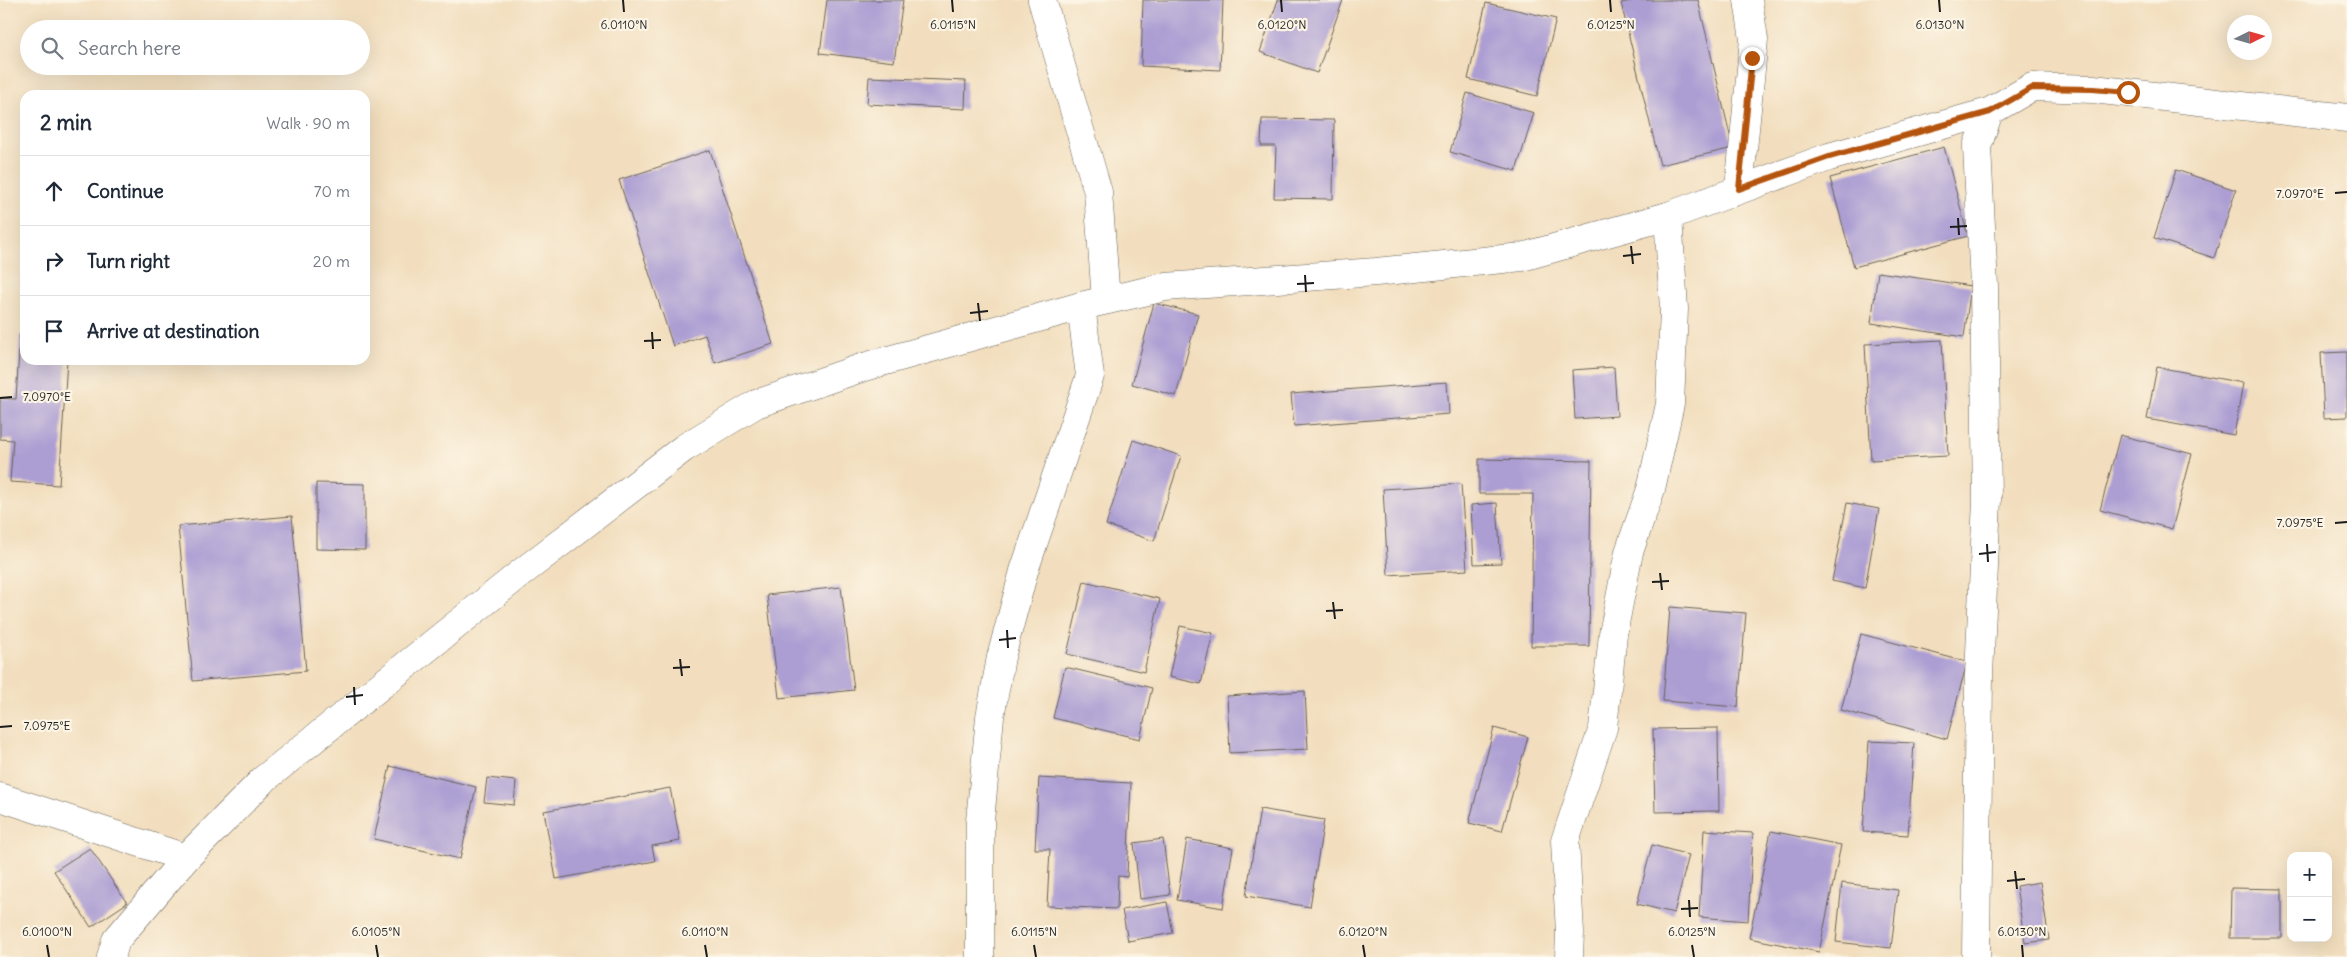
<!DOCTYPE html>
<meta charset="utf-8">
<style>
:root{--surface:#fff;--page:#f6f6f7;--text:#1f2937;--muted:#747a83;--line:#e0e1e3}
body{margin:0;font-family:Delius,sans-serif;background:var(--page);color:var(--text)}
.controls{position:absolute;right:15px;bottom:15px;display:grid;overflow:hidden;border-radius:10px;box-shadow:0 5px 20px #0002}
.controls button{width:45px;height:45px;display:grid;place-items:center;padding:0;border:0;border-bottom:1px solid var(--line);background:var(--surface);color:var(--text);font:25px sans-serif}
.compass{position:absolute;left:2227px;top:15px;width:45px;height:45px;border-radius:50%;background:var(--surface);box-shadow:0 5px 20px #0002;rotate:85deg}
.stop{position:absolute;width:15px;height:15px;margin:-11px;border:4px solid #b45309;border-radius:50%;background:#fff}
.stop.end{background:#b45309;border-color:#fff;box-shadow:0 1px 5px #0008}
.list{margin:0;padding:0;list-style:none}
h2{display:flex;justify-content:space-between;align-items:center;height:65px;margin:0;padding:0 20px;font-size:21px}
h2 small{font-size:16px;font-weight:400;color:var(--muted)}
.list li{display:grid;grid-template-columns:32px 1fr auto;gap:15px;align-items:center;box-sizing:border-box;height:70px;padding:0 20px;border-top:1px solid var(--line)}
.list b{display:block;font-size:19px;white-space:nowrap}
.list em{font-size:16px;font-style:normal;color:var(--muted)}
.icon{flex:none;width:28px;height:28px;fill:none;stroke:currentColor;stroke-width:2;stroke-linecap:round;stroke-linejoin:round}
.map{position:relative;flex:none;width:2347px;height:957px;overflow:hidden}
.search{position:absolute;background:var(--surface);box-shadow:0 5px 20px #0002;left:20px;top:20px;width:350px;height:55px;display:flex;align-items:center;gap:12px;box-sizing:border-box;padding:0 18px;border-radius:28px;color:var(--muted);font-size:19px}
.panel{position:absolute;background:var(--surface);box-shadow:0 5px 20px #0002;left:20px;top:90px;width:350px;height:275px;border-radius:15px}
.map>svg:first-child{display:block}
.building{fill:#ac9ed3}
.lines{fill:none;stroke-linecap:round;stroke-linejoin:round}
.minor-casing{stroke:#676055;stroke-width:29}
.minor{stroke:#fff;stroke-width:28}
.route{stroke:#b45309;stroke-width:6}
.ticks{fill:none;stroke:#1c1c1c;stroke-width:2}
.ticks-label{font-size:12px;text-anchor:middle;fill:#1c1c1c;stroke:#fcf5e5;stroke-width:4.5;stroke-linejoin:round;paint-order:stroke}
</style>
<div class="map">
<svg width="2347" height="957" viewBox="0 0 2347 957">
<rect width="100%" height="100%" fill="#fcf5e5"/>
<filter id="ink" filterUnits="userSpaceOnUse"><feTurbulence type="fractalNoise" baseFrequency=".02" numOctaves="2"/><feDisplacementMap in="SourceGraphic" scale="10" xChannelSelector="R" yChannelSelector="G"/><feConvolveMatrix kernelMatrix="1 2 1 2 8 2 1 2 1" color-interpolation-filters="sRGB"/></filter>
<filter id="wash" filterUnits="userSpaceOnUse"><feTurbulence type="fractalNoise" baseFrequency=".0096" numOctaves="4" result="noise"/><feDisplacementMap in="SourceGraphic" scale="20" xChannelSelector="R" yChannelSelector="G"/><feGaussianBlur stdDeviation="1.12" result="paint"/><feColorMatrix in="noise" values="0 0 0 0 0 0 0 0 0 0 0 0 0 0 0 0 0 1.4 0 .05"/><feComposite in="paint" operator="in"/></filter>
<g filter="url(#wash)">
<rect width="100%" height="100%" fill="#f2debe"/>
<g id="blocks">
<g class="building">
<polygon points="827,0 903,0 894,62 820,53"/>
<polygon points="1143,0 1223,0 1220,70 1141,66"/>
<polygon points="1278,0 1343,0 1317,73 1260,52"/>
<polygon points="1636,0 1698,0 1733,148 1660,165 1621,3"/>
<polygon points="1486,3 1556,19 1537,96 1468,79"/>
<polygon points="869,77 966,81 965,109 867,104"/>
<polygon points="1467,93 1534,113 1516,171 1450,152"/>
<polygon points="1262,119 1334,120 1333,199 1274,198 1276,146 1261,146"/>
<polygon points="1944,147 1968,236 1854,267 1830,178"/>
<polygon points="710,150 773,344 715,363 705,335 673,346 619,180"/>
<polygon points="2176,170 2236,190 2214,258 2154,238"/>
<polygon points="1878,272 1971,286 1964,337 1871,323"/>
<polygon points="1154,303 1198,314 1176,396 1132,384"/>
<polygon points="20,335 25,335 25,360 67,360 59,485 10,482 13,440 0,439 0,398 16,399"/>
<polygon points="1942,340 1948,456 1871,460 1865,344"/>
<polygon points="2347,352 2347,417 2324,418 2321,353"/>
<polygon points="1614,367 1617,416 1575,419 1572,370"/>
<polygon points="2157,367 2243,383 2234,435 2147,419"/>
<polygon points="1447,382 1449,414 1294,426 1291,394"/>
<polygon points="2120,435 2192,454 2172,529 2100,510"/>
<polygon points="1133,440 1181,456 1154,541 1106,525"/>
<polygon points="1479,459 1591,461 1589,646 1531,646 1533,494 1479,494"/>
<polygon points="316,483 365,484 365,550 316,549"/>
<polygon points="1461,484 1467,570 1388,575 1383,489"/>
<polygon points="1497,503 1501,563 1474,564 1471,505"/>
<polygon points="1847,503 1879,509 1865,588 1832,581"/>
<polygon points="292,516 306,671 193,681 178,526"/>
<polygon points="1084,581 1160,599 1144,672 1067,654"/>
<polygon points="841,587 854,690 779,698 767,595"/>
<polygon points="1670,607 1746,613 1738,707 1663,701"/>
<polygon points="1180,626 1213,633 1201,684 1169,677"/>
<polygon points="1861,634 1967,662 1947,739 1841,710"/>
<polygon points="1065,667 1152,688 1140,739 1053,718"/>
<polygon points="1305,691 1308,749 1230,753 1227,696"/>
<polygon points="1494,728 1528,737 1502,831 1469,823"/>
<polygon points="1718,728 1719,811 1655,812 1653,729"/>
<polygon points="1869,741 1914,743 1908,835 1863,832"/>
<polygon points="390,766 476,787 460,859 374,839"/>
<polygon points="487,778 516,781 514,805 484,802"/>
<polygon points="1039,778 1131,783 1127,877 1118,876 1117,909 1047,906 1050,849 1035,849"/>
<polygon points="670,788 680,841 652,846 655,861 556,879 544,811"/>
<polygon points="1260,809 1324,820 1310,907 1246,896"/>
<polygon points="1704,830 1753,833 1748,921 1699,917"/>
<polygon points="1771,831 1841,845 1819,952 1749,938"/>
<polygon points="1163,839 1170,895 1140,899 1134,843"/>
<polygon points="1187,839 1233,848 1223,908 1177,900"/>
<polygon points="1652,845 1689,855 1674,913 1637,904"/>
<polygon points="90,848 127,903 91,927 54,871"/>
<polygon points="2040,882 2049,940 2025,943 2016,886"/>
<polygon points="1842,883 1898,890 1891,948 1836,942"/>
<polygon points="2231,888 2282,889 2282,938 2230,938"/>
<polygon points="1167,902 1173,933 1128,941 1122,910"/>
</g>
</g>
</g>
<g filter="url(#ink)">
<use href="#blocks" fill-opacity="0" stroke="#676055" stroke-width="1"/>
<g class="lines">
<defs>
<g id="minor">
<polyline points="1042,0 1098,192 1106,300"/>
<polyline points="1739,189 1754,39 1748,0"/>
<polyline points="0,797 186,858"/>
<polyline points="111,957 116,940 186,858 263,780 521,573 684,448 756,404 864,367 1081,306 1165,287 1376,272 1522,257 1668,216 1829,157 1989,112 2032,87 2093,89 2347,118"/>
<polyline points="980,957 980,821 990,717 1001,657 1024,571 1090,376 1081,306"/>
<polyline points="1569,957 1570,933 1565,841 1603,728 1613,634 1629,552 1651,489 1670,404 1674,309 1668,216"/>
<polyline points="1976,957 1979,675 1987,500 1984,286 1977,147 1989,112"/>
</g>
</defs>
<use href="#minor" class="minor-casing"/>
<use href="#minor" class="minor"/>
</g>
</g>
<g class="lines" filter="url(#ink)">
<polyline class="route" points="1752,58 1739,189 1829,157 1990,112 2032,88 2093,89 2128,92"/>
</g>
<path class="ticks" d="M623,0L624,12M952,0L953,12M1281,0L1282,12M1610,0L1611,12M1939,0L1940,12M2335,193L2347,192M1958,218L1959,235M1950,227L1967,226M1631,246L1633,264M1623,256L1641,254M1305,275L1306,292M1297,284L1314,283M978,303L980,321M970,313L988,311M652,332L653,349M644,341L661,340M0,398L12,397M2335,523L2347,522M1987,544L1988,562M1979,554L1996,552M1660,573L1662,590M1652,582L1669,581M1333,602L1335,619M1326,611L1343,610M1007,630L1008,648M999,640L1016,638M680,659L682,676M673,668L690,667M354,687L355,705M346,697L363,695M0,727L12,726M2015,871L2017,889M2007,881L2025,879M1689,900L1690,917M1681,909L1698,908M47,945L49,957M376,945L378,957M705,945L707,957M1034,945L1036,957M1363,945L1365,957M1692,945L1694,957M2022,945L2023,957"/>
<g class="ticks-label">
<text x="624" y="29">6.0110°N</text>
<text x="953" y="29">6.0115°N</text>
<text x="1282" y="29">6.0120°N</text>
<text x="1611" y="29">6.0125°N</text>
<text x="1940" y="29">6.0130°N</text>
<text x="2300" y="198">7.0970°E</text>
<text x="47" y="401">7.0970°E</text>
<text x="2300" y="527">7.0975°E</text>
<text x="47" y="730">7.0975°E</text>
<text x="47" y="936">6.0100°N</text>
<text x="376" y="936">6.0105°N</text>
<text x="705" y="936">6.0110°N</text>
<text x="1034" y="936">6.0115°N</text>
<text x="1363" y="936">6.0120°N</text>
<text x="1692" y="936">6.0125°N</text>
<text x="2022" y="936">6.0130°N</text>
</g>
</svg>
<div class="controls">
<button>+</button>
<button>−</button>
</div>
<svg class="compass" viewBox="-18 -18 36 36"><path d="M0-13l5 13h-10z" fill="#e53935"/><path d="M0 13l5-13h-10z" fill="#747a83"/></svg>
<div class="stop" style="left:2128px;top:92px"></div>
<div class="stop end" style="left:1752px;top:58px"></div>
<div class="search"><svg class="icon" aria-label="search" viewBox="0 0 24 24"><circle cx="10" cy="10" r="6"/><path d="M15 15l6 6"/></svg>Search here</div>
<section class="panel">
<h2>2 min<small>Walk · 90 m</small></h2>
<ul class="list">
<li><svg class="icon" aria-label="ahead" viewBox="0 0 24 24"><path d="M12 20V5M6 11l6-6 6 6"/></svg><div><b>Continue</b></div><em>70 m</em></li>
<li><svg class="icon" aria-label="right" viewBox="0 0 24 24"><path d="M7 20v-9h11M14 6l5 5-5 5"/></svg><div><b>Turn right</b></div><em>20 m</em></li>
<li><svg class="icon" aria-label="arrive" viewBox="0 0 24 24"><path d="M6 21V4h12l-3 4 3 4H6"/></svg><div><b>Arrive at destination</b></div></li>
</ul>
</section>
</div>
